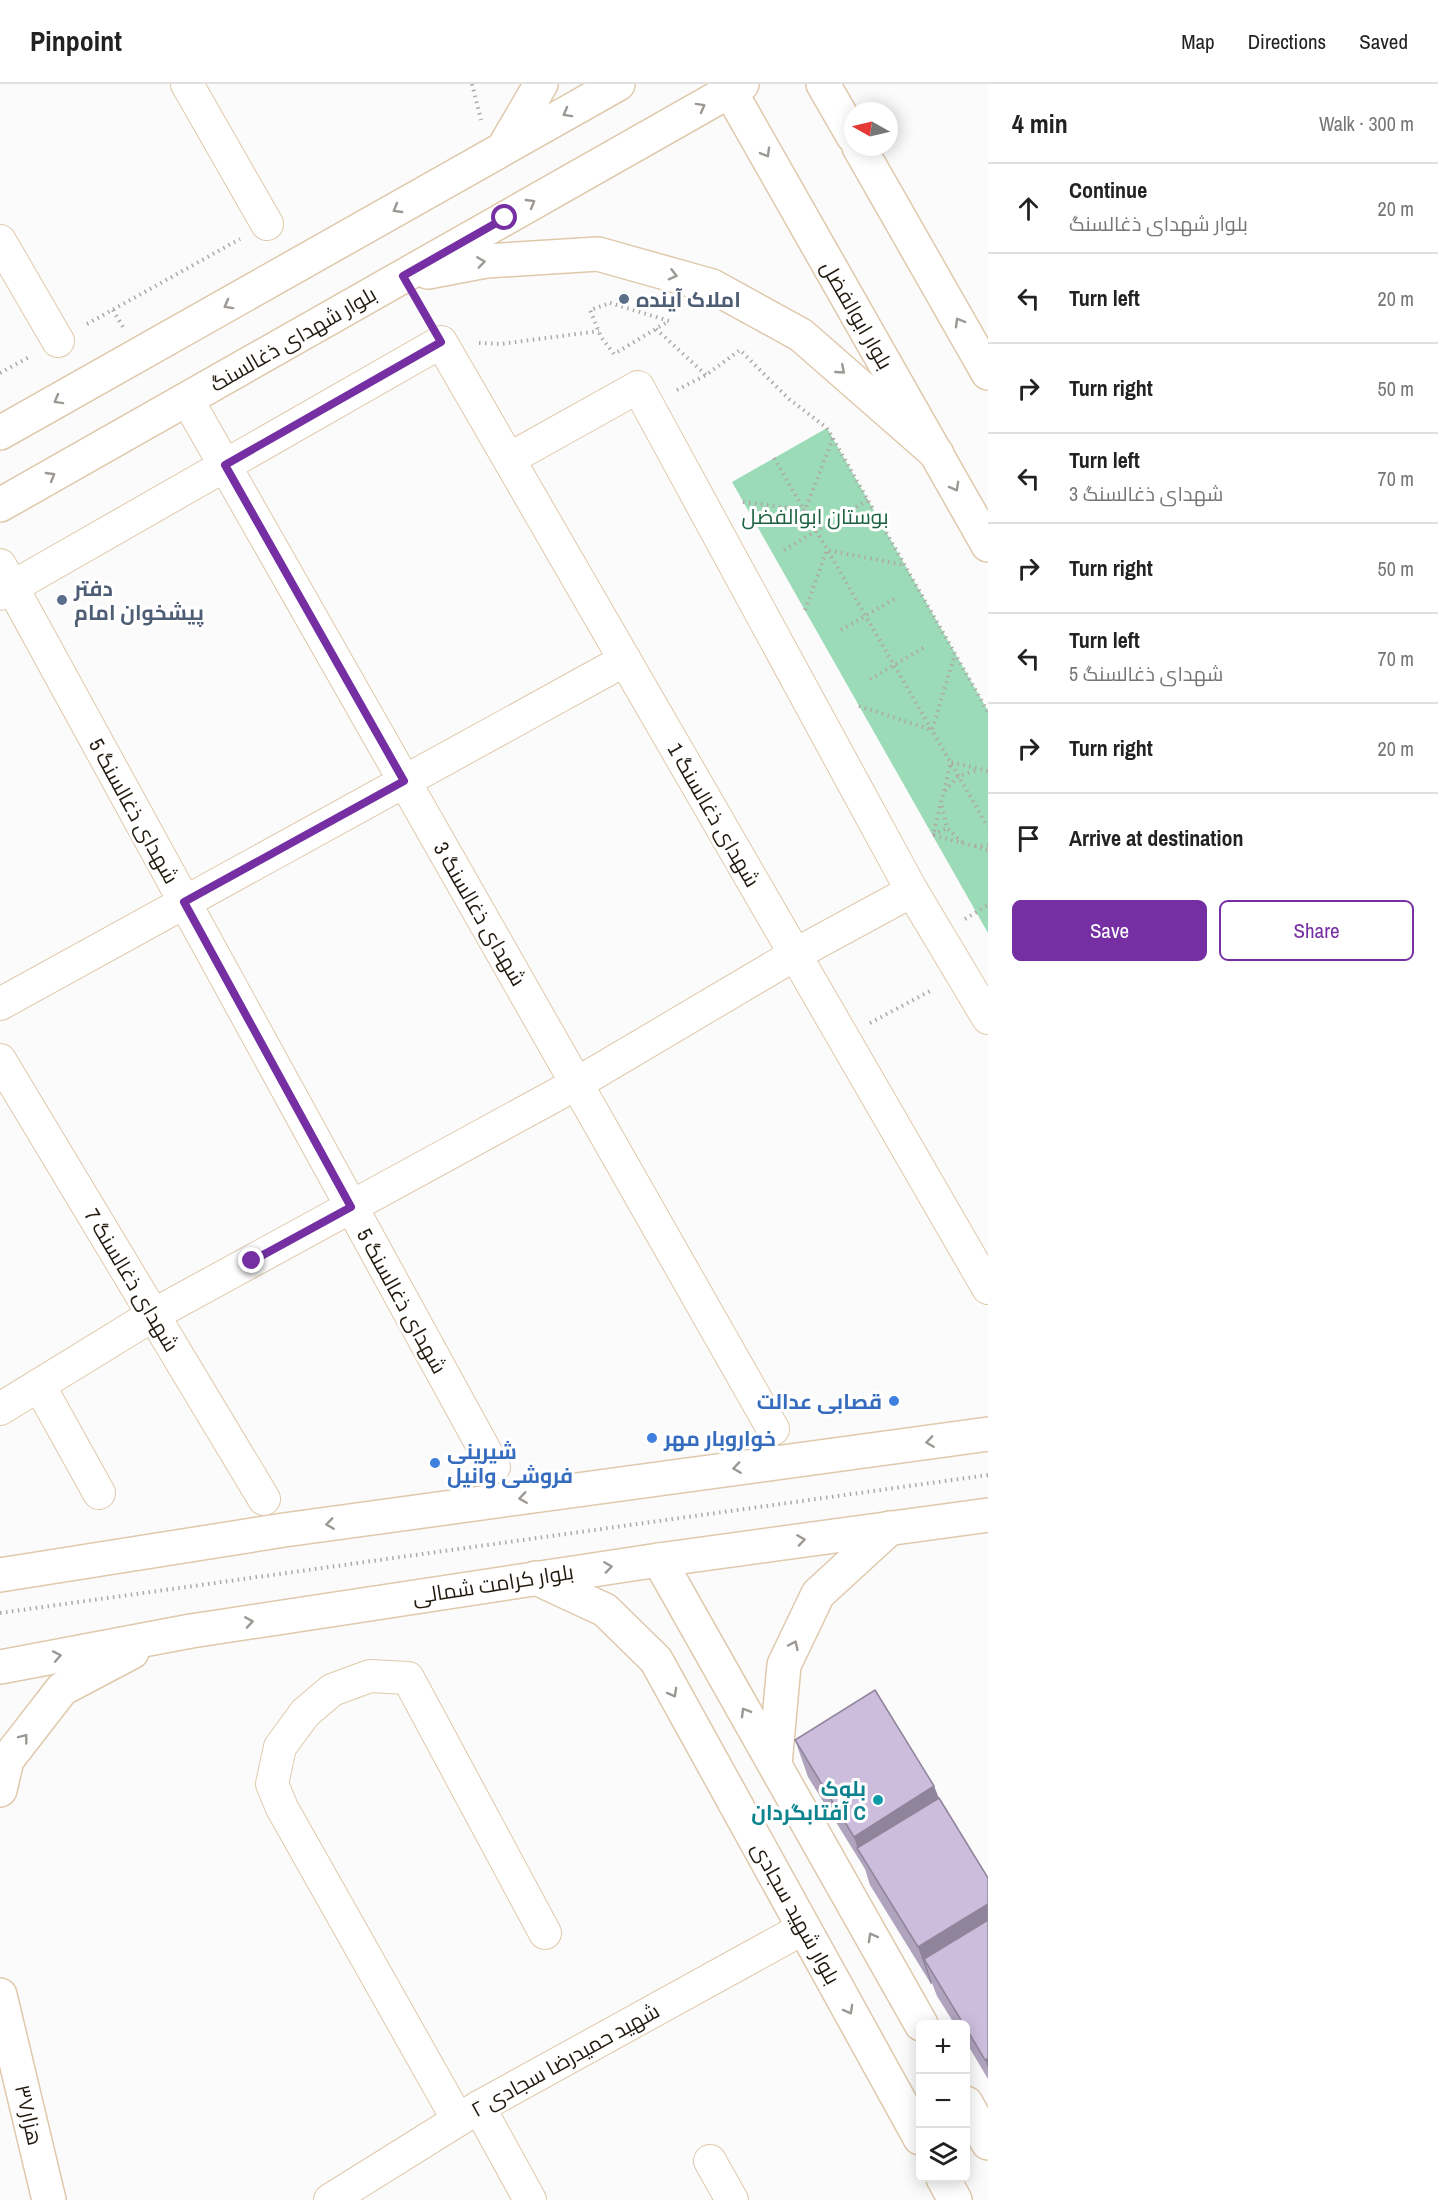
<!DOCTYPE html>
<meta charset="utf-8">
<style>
:root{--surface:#fff;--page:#f6f6f6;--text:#222;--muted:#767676;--line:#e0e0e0;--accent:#752fa3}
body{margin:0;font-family:"Archivo Narrow",Cairo,sans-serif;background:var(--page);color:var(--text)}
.controls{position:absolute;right:18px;bottom:18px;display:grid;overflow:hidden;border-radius:9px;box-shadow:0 3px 15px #0003}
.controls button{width:54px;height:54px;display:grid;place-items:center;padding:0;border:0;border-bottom:2px solid var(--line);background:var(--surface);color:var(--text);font:30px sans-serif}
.compass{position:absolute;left:844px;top:18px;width:54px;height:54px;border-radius:50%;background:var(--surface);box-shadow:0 3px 15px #0003;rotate:278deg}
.stop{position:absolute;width:18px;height:18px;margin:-14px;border:4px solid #752fa3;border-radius:50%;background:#fff}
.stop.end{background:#752fa3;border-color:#fff;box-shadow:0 2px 6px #0008}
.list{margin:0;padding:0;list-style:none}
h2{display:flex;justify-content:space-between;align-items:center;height:78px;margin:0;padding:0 24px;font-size:26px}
h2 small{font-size:20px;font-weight:400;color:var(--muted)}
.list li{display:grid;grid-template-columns:39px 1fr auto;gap:18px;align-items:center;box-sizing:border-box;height:90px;padding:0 24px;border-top:2px solid var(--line)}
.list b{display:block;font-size:22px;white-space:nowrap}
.list p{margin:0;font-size:20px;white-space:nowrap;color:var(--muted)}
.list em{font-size:20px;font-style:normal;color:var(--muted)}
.actions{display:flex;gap:12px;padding:18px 24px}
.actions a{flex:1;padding:14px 0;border:2px solid var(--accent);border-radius:9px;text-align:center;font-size:21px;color:var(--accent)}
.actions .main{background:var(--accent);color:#fff}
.icon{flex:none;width:33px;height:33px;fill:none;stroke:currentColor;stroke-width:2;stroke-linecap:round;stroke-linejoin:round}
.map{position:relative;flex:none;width:988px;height:2116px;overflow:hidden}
header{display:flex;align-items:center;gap:36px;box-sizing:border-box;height:84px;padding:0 30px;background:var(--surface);border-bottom:2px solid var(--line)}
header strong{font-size:28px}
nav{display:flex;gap:33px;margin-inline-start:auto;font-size:21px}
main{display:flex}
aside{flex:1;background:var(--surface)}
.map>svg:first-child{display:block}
.green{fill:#9cdbb7}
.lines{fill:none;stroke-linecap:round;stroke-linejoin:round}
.minor-casing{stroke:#dfc9ab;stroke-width:34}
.tertiary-casing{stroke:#dfc9ab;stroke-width:36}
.secondary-casing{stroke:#dfc9ab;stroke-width:36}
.path{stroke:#adaaa6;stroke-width:4;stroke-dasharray:1.5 4.5;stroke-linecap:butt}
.minor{stroke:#fff;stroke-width:32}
.tertiary{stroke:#fff;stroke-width:33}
.secondary{stroke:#fff;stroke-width:33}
.wall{fill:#b0a3be}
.shaded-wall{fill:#90849b}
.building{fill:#cdbddd;stroke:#90849b;stroke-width:1.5}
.oneway{stroke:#9c9893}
.route{stroke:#752fa3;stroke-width:8}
.service-dot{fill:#5c6f8a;stroke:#fff;stroke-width:2}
.shop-dot{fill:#3f7fe0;stroke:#fff;stroke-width:2}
.culture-dot{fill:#0f9aa8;stroke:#fff;stroke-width:2}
.labels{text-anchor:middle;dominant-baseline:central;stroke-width:6;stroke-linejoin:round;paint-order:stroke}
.service-label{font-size:21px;font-weight:bold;fill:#4e5e75;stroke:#fff;text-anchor:start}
.street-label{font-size:21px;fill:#221a0f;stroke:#fff}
.park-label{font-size:21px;fill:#1a6241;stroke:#fff}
.shop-label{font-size:21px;font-weight:bold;fill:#366cbe;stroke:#fff;text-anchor:start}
.culture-label{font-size:21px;font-weight:bold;fill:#0d838f;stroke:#fff;text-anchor:end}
</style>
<header>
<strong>Pinpoint</strong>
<nav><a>Map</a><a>Directions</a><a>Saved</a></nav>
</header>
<main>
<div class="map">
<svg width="988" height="2116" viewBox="0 0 988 2116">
<rect width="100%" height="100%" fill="#fbfbfb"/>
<polygon class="green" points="827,344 988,627 988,849 732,398"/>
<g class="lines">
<defs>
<g id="minor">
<polyline points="187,0 267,140"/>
<polyline points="0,157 58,257"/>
<polyline points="187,315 773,1345"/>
<polyline points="509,375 638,303 912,807 988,934"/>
<polyline points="0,481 494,1383"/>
<polyline points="0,510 441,258 988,1204"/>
<polyline points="0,920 625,576"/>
<polyline points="0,976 264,1415"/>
<polyline points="39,1301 99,1409"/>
<polyline points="0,1325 153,1231 576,1000 794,871 912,807"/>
<polyline points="479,2023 530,2116"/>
<polyline points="458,2036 282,1724 272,1700 280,1663 305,1629 332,1606 370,1592 408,1594 545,1849"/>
<polyline points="710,2077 732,2116"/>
<polyline points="330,2116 479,2023 804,1844"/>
</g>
<g id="tertiary">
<polyline points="659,1476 921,1940"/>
<polyline points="0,1491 284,1446 988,1350"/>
<polyline points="536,1494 605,1526 656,1576 920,2054"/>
<polyline points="0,1583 191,1547 659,1476 988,1431"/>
<polyline points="775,1680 784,1581 818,1510 890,1444"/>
<polyline points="0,1706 7,1676 62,1605 132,1568"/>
<polyline points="0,1911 49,2116"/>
<polyline points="966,2019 988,2059"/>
<polyline points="943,2094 955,2116"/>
</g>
<g id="secondary">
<polyline points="726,0 988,461"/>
<polyline points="823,0 853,52"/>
<polyline points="504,63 541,0"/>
<polyline points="859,63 988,289"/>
<polyline points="428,188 486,177 598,170 712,202 801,251 937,370"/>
<polyline points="0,349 618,0"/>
<polyline points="0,421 742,0"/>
</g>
</defs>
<use href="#minor" class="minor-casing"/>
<use href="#tertiary" class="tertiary-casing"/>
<use href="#secondary" class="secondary-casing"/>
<g class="path">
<polyline points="472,0 481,36"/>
<polygon points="610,219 669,237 614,270 601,253 590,226"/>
<polyline points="113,226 123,243"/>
<polyline points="87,240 240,155"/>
<polyline points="656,245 706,291"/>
<polyline points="479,259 501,260 599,247"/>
<polyline points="0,289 31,272"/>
<polyline points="677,306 706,291 740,266 789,315 827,344 988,628"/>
<polyline points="774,374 988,743"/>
<polyline points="743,418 805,426 833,354"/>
<polyline points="784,466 868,416"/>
<polyline points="805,526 827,466 904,481"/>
<polyline points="841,546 896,514"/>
<polyline points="870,595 925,563"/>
<polyline points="859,622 932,646 955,570"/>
<polyline points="988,687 951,678 933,751 988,766"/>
<polyline points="945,707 958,692 978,686"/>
<polyline points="942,722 947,744 962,758"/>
<polyline points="933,751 947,744"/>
<polyline points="975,762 988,761"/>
<polyline points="965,835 988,821"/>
<polyline points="870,939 932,906"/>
<polyline points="0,1529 988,1391"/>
</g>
<use href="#minor" class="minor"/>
<use href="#tertiary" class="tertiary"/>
<use href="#secondary" class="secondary"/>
</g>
<polygon class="wall" points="795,1656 934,1702 939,1714 988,1794 988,1995 966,1958 966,1941 955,1941 937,1912 932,1899 931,1900 870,1801 865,1785 808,1693"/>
<g class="shaded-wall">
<polygon points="934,1702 948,1739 859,1768 854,1753"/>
<polygon points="988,1820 988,1864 924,1875 932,1899 931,1900 918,1863"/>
<polygon points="988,1974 988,1984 985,1976"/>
</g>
<g class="building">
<polygon points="875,1606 934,1702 854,1753 795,1656"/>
<polygon points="939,1714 988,1794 988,1820 918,1863 857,1764"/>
<polygon points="988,1836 988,1974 985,1976 966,1944 966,1941 964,1941 924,1875"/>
</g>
<defs><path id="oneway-chevron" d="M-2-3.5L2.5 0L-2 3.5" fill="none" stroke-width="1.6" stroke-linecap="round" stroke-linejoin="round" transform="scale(1.5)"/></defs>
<g class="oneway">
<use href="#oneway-chevron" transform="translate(701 23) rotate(-29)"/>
<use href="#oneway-chevron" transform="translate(567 29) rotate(151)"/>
<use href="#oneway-chevron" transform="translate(766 69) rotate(60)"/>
<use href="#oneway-chevron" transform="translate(531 119) rotate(-30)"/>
<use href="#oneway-chevron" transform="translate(397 125) rotate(150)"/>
<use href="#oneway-chevron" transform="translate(481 178) rotate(-8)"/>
<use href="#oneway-chevron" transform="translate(673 191) rotate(15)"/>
<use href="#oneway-chevron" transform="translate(228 221) rotate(151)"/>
<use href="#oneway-chevron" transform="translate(959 238) rotate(-120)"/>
<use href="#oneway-chevron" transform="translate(841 286) rotate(41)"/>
<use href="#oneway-chevron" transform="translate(58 316) rotate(151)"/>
<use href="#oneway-chevron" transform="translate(51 392) rotate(-30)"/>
<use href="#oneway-chevron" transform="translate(955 403) rotate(61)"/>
<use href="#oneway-chevron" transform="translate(930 1358) rotate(172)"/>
<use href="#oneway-chevron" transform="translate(737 1384) rotate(172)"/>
<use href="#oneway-chevron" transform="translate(523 1414) rotate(172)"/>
<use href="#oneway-chevron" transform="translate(330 1440) rotate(172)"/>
<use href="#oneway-chevron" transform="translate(801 1456) rotate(-8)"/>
<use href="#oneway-chevron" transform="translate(608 1483) rotate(-8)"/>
<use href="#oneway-chevron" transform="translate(249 1538) rotate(-9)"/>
<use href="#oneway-chevron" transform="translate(794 1561) rotate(-65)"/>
<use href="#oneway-chevron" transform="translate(57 1572) rotate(-11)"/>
<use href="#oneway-chevron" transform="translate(673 1609) rotate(61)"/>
<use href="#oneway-chevron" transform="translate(745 1628) rotate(-120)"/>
<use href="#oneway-chevron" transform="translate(24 1654) rotate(-52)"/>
<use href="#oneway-chevron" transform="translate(872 1853) rotate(-119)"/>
<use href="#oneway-chevron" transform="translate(849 1926) rotate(61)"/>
</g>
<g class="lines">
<polyline class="route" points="252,1177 351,1123 184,818 404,697 225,381 441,258 403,192 505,134"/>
</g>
<g class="service-dot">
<circle cx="624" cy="215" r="6"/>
<circle cx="62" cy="516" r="6"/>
</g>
<g class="shop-dot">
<circle cx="894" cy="1317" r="6"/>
<circle cx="652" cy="1354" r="6"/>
<circle cx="435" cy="1379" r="6"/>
</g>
<circle class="culture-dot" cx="878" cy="1716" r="6"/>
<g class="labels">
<g class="service-label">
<text x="636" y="215">املاک آینده</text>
<text x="74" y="504">دفتر<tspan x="74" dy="24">پیشخوان امام</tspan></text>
</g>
<g class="street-label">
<text transform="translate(857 231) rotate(60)">بلوار ابوالفضل</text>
<text transform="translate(293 255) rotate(-30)">بلوار شهدای ذغالسنگ</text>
<text transform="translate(134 727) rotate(61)">شهدای ذغالسنگ 5</text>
<text transform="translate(714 731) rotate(60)">شهدای ذغالسنگ 1</text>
<text transform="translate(480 830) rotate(60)">شهدای ذغالسنگ 3</text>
<text transform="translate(132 1196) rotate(59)">شهدای ذغالسنگ 7</text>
<text transform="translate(402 1217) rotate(61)">شهدای ذغالسنگ 5</text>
<text transform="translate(493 1500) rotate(-9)">بلوار کرامت شمالی</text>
<text transform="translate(796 1829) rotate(61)">بلوار شهید سجادی</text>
<text transform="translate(565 1976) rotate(-29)">شهید حمیدرضا سجادی ۲</text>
<text transform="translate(29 2031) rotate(77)">هزار۳۷</text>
</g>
<g class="park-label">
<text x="815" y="432">بوستان ابوالفضل</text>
</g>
<g class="shop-label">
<text x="882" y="1317" text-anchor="end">قصابی عدالت</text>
<text x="664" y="1354">خواروبار مهر</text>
<text x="447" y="1367">شیرینی<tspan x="447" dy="24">فروشی وانیل</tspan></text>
</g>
<g class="culture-label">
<text x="866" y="1704">بلوک<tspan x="866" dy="24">آفتابگردان C</tspan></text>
</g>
</g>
</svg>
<div class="controls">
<button>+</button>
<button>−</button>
<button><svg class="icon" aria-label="layers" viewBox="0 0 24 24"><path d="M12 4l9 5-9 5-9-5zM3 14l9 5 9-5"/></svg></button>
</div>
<svg class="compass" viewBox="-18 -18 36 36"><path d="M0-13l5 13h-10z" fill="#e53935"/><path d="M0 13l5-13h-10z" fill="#767676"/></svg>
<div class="stop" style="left:505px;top:134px"></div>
<div class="stop end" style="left:252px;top:1177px"></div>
</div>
<aside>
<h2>4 min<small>Walk · 300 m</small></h2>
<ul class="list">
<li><svg class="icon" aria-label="ahead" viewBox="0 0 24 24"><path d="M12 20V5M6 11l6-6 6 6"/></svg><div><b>Continue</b><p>بلوار شهدای ذغالسنگ</p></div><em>20 m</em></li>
<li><svg class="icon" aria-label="left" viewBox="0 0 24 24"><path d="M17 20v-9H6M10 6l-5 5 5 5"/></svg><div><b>Turn left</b></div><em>20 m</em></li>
<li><svg class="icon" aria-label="right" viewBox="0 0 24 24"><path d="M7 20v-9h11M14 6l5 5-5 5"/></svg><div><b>Turn right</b></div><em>50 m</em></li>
<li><svg class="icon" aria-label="left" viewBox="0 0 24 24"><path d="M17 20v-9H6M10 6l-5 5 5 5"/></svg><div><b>Turn left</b><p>شهدای ذغالسنگ 3</p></div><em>70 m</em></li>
<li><svg class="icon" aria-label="right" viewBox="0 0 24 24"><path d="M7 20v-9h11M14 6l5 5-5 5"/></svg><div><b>Turn right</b></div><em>50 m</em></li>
<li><svg class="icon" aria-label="left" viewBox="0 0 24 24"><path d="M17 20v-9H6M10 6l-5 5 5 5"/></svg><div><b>Turn left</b><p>شهدای ذغالسنگ 5</p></div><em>70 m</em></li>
<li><svg class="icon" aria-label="right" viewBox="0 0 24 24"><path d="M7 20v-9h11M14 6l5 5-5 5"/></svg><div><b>Turn right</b></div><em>20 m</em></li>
<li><svg class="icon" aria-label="arrive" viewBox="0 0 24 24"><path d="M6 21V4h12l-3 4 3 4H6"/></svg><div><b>Arrive at destination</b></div></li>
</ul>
<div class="actions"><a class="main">Save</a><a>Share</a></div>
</aside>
</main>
